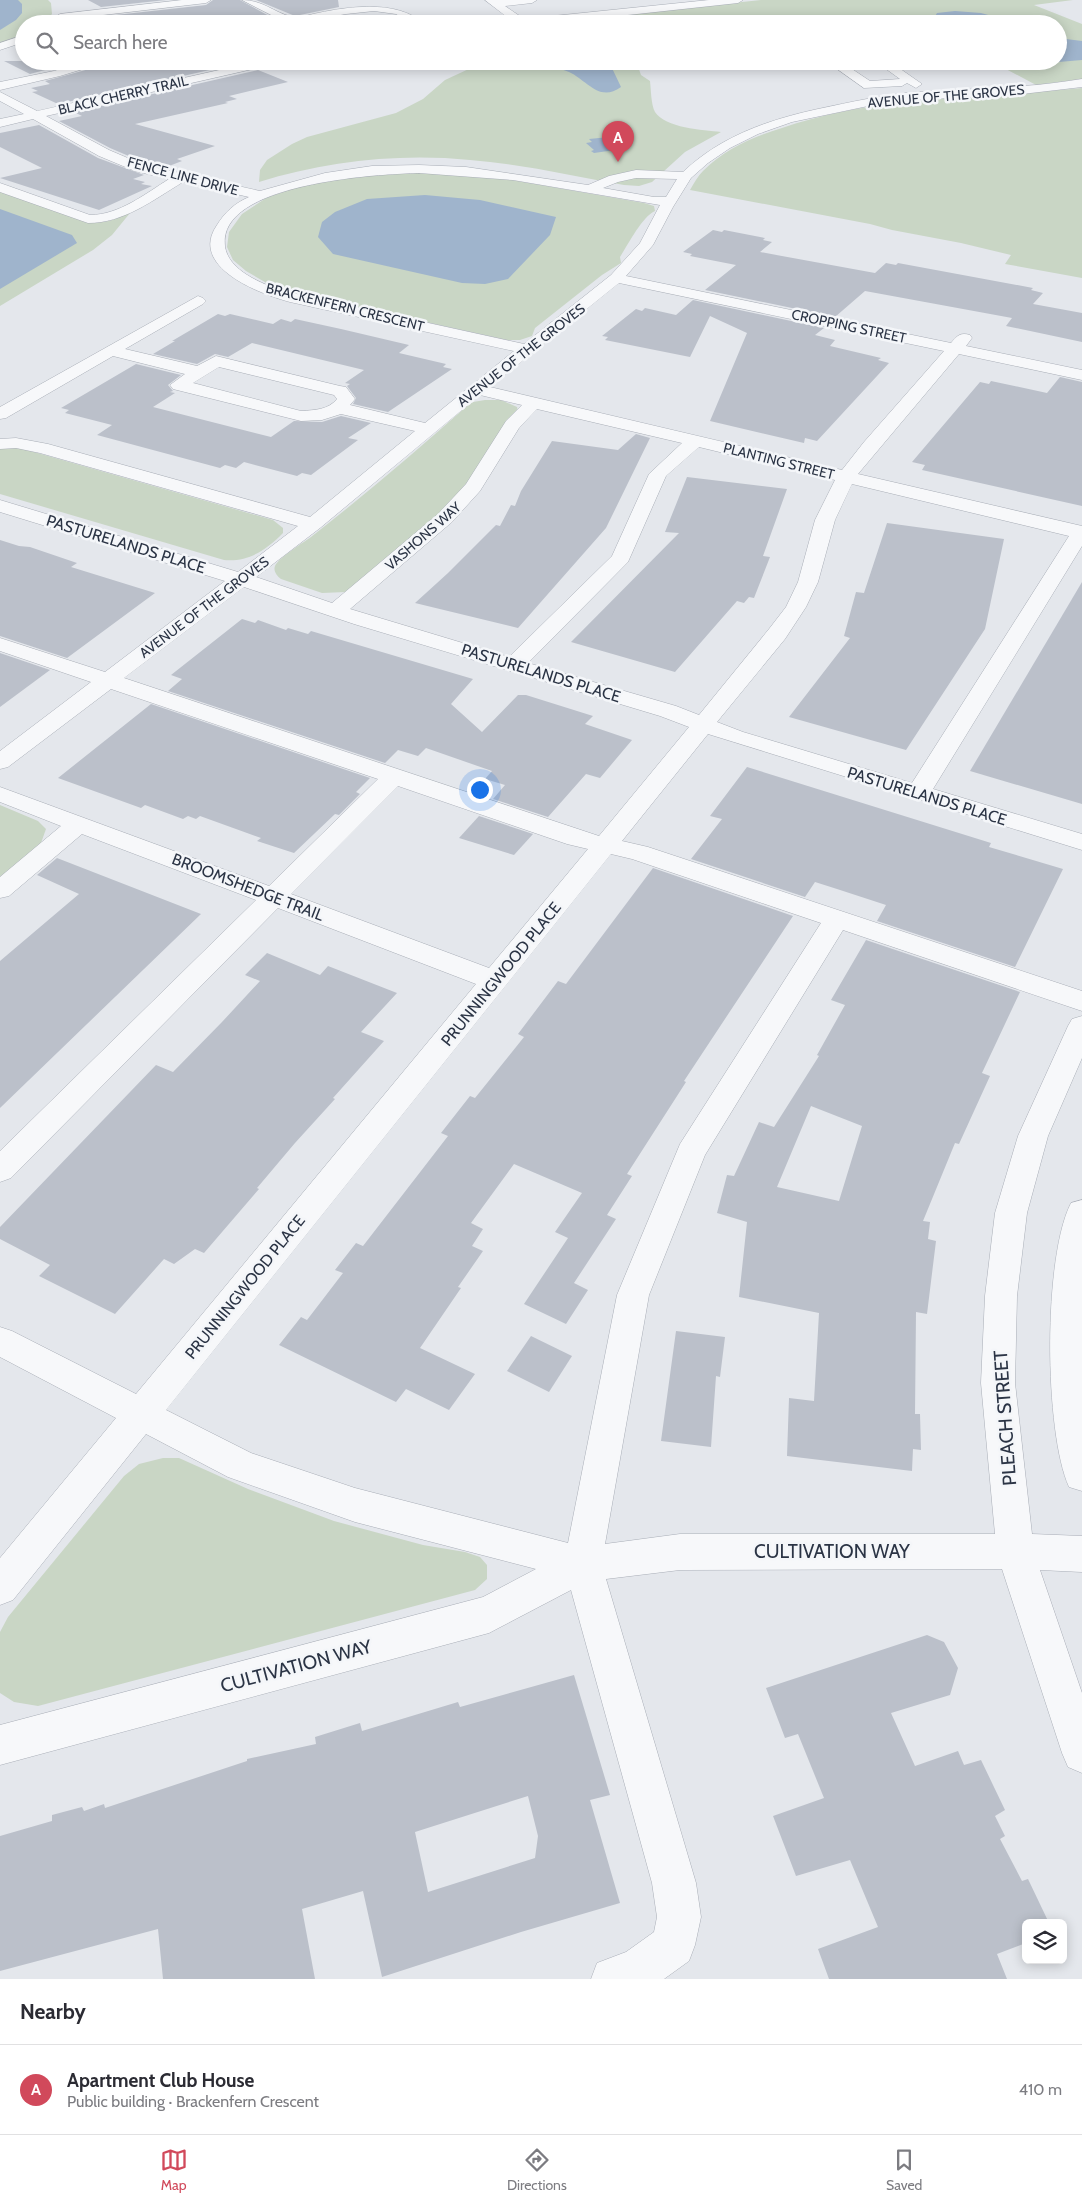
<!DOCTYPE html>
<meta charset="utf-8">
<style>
:root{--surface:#fff;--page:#f7f7f7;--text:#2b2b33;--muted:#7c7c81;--line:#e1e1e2;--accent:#d1495b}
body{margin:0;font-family:Cabin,sans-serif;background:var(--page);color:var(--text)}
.controls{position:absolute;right:15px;bottom:15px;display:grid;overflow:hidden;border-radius:8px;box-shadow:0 2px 12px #0003}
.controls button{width:45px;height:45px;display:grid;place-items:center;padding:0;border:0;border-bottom:1px solid var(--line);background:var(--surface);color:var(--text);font:25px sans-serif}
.you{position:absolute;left:479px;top:789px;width:18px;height:18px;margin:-12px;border:4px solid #fff;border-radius:50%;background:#1a73e8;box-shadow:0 0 0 8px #1a73e833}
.badge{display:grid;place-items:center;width:32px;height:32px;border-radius:50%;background:var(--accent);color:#fff;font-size:16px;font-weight:700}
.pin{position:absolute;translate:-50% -41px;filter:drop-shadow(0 1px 2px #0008)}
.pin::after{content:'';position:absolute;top:26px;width:18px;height:15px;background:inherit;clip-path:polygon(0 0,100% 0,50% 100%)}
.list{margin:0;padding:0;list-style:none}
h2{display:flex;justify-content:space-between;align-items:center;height:65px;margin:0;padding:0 20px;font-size:21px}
h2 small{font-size:16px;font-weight:400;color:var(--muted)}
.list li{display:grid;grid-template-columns:32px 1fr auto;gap:15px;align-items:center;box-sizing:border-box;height:90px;padding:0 20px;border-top:1px solid var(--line)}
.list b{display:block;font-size:19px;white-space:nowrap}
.list p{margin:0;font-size:16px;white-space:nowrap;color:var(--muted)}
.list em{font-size:16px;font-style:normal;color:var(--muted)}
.icon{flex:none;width:28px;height:28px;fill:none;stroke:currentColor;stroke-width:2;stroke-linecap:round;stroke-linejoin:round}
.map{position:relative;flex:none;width:1082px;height:1979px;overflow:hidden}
.search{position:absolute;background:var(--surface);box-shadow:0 2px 12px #0003;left:15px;right:15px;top:15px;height:55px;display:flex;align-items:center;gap:12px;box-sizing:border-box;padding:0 18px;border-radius:28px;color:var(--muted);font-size:19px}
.sheet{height:155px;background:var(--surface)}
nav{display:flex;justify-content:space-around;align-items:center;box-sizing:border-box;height:70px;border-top:1px solid var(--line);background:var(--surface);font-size:14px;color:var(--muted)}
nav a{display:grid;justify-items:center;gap:2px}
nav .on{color:var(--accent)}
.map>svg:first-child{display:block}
.green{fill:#c9d6c5}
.water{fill:#9fb4cc}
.building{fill:#bbc0ca;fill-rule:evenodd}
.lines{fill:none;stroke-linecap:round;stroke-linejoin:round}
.minor-casing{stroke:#a9aeb7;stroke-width:1}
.minor{fill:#f7f8fa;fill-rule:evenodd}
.labels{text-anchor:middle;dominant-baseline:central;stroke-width:5;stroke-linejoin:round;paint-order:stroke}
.far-street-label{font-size:14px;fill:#2b3445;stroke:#f4f6f9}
.street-label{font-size:16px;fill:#2b3445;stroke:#f4f6f9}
.near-street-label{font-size:19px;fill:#2b3445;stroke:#f4f6f9}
</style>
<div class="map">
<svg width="1082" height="1979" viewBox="0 0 1082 1979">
<rect width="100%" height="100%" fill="#e4e7ec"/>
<g class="green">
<polygon points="0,0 48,0 51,3 52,14 43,24 24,24 24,36 0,44"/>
<polygon points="761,0 1073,0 1034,5 1082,24 1082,79 1036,85 991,61 1058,61 1058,24 921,24 912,19 860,24 553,22"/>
<path d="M486,61H636L641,75L650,81C651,89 651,105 655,112C665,128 703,130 721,132L685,152L652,182L639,186L624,185C573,176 522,164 470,160C400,153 326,161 259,182L260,170L267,160L292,144L307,137L396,113L423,99L445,80Z"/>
<path d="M1082,88V278L1005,264L1011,255L961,243L892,230L870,224L690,190C694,183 698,176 703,171C725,149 753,137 782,128C879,95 981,98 1082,88Z"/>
<path d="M466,172L644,203L654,206L655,211C642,217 629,243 620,257L621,263L602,275L535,328L532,336L520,340H507L303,295L270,285L246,271L233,260L227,247L229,232L242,214L266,198L291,189L360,174Z"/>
<polygon points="0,190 89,223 109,221 130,213 112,235 93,250 0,306"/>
<path d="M485,400H501L517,407L518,411L458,498L346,592L322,593L281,579C277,576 273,571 275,566C279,557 303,543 311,537C365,495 416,451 467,406L473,402Z"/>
<path d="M0,447L20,448L273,520L283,528V533C266,550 249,562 224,560L0,494Z"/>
<polygon points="0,805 38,821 46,829 41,843 0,879"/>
<polygon points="163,1458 179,1458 248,1489 334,1521 423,1545 465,1552 480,1557 487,1565 487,1579 475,1590 38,1706 14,1702 0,1693 0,1632 8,1617 124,1476 139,1464"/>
</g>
<g class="water">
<polygon points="0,0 18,0 22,4 22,13 16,20 0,30"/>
<polygon points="955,11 981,13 1021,24 952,24 934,18 937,13"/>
<polygon points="1058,38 1082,41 1082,60 1047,63 1026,61 1058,61"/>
<path d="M612,61L611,66L621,87C599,103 587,80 569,72C557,67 540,65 527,62Z"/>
<polygon points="609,137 611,139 608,140 614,145 611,146 615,150 594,153 591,151 594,150 586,143 592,142 589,139"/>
<polygon points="425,195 480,200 556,217 550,235 508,279 485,284 462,283 333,254 318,237 322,222 335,212 367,199"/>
<polygon points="0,209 72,235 77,243 0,289"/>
</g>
<g class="building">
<polygon points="88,0 166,0 101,7"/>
<polygon points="213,0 240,0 284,24 132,24 116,15 206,5"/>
<polygon points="256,0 338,0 339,7 295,16"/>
<polygon points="340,17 341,24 305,24 305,23"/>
<polygon points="4,61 79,61 30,74"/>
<polygon points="107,61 239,61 238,62 241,63 58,104 32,92 38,91 31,88 50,84 45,81 104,65"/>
<polygon points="258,70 288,82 229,96 237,99 225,102 228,103 135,124 215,146 177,159 182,161 164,168 145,163 110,148 59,121 82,116 74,112"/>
<polygon points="39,125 98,158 144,175 133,179 145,182 141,184 152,186 99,210 0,178 42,168 0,147 0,133"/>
<polygon points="713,230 722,232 724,230 765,238 763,240 772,242 760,252 875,273 886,263 896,265 898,263 1033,288 1031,290 1043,293 1033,304 1082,313 1082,342 1006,326 1012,318 865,291 835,317 705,290 736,265 690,256 692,254 683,252"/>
<polygon points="693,300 824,328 815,335 835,340 830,346 881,358 878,360 889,363 817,441 805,438 804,443 710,421 747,333 710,316 690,357 605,340 608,337 602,336 636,309 642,311 645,308 676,315"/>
<polygon points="218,314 225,316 230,314 273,324 281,319 291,322 295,319 341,329 409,345 399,353 446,364 443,367 452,369 388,412 353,404 356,398 347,386 350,384 345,383 364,370 252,343 228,357 215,354 197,364 153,354 175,341 172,341"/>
<polygon points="136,364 181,375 168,385 173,391 170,392 175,393 153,407 271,437 294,421 322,422 341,416 371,423 348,438 358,440 311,475 302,473 297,476 244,462 236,468 225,465 220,468 97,435 112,425 65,413 69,410 61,408"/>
<polygon points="1060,377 1082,382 1082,506 922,470 925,465 912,462 980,382 989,384 991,381 1047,393"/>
<polygon points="636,434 650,438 606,528 518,628 415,603 448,573 496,525 500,526 511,505 515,506 521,491 552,441 618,450"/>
<polygon points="687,477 787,489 763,556 770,557 754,598 749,597 744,603 737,601 675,672 571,642 679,533 665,532"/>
<polygon points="887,523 1004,539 985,629 906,750 789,717 850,638 844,636 856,592 864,593"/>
<polygon points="0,540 19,546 30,547 77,563 71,567 155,593 67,658 0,636"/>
<polygon points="1082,582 1082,804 970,771"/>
<polygon points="242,619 255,623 258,620 286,630 288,628 308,634 311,631 473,679 451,704 482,732 518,695 526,695 593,716 585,724 632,740 600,778 586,774 548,817 493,799 505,785 485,779 492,771 426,748 418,756 398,750 385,763 168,691 182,679 171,675"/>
<polygon points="0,653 50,670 0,707"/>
<polygon points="151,704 370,778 356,792 360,794 339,815 335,814 294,853 257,841 261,838 200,816 196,819 188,816 183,819 145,805 141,808 58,778"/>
<polygon points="747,767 991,843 989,847 1063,869 1015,967 877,921 886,905 837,889 815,882 805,897 691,859 722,819 710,816"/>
<polygon points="479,816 533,834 514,855 459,838"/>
<polygon points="57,858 201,914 0,1108 0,961 79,894 37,875"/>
<polygon points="653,868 793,916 684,1081 686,1082 627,1174 632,1176 607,1215 616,1219 574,1283 588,1290 566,1324 524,1304 568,1238 555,1232 582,1193 514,1164 471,1223 483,1229 472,1246 483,1251 458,1287 461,1288 420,1348 475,1374 449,1410 406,1389 396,1402 279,1345 301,1317 307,1320 343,1273 335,1270 356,1243 363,1246 448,1136 441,1133 470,1096 475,1098 524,1037 518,1034 558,981 566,984"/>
<path d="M866,940L1020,992L982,1073L990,1076L959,1144L955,1143L923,1221L930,1222L928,1239L936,1241L927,1314L916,1312L915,1414H920L921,1450L913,1449L912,1471L787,1456L789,1398L814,1401L819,1313L739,1297L747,1222L717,1213L727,1175L734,1176L759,1122L774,1127L819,1056L817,1055L845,1005L831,1000ZM811,1106L862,1126L839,1201L777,1187Z"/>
<polygon points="267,953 320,975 328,966 397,993 361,1032 384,1041 333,1098 335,1099 295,1143 257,1188 259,1189 204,1253 195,1249 174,1264 164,1259 115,1314 39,1276 50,1265 0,1239 0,1227 156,1065 173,1072 222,1022 260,981 245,975"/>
<polygon points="676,1331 725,1337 720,1377 716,1376 711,1447 661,1441"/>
<polygon points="531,1336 572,1356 549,1392 507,1371"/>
<polygon points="927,1635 944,1642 958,1668 950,1695 891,1713 915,1766 958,1751 964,1765 981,1760 1005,1810 995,1816 1005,1836 1000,1839 1022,1881 1028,1879 1049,1923 1026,1923 1026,1943 997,1954 1007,1979 829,1979 818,1949 878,1927 850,1860 796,1876 773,1816 824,1798 798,1734 785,1738 766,1688"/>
<path d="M574,1675L610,1795L590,1800L620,1903L521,1932L382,1977L363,1891L302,1909L315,1979H163L158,1929L0,1971V1836L52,1821V1815L82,1807L84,1811L104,1804L105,1808L247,1761V1759L316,1744L315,1737L360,1723L362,1731L458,1702L460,1707ZM528,1796L538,1836L535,1858L428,1892L415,1832Z"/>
</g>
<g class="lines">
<defs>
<g id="minor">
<polygon points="182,0 211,0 206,3 60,20 55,17 60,14"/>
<path d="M242,0C263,0 273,12 292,17C299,19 311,14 318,13C351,6 399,0 424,24H412L396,14L374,11L346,14L302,22L303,24H289Z"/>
<polygon points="485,0 537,0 532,3 505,6 524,19 709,0 743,0 738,3 545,24 507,24 512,21"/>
<polygon points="24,35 24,42 0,50 0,43"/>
<polygon points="86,61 105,61 103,63 60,76 0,90 0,82 54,71"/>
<path d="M259,61H281L275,64L46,116L109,150L144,165L260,191L325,173L372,166L419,165L466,167L588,185L609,176L636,170L683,172C721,136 768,120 818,109C851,102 883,95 916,92C951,90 986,89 1022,86C1042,85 1062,82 1082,79V87L1022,94L914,100L868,106L792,122L758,134L730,148L708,163L691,178L673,207L653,245L626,276L951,343C957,336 960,332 970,335L972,338L966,346L1082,370V380L959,354L858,474L1082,526V546L933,789L1082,834V850L708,734L622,841L648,847L1082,991V1011L843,930L705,1155L649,1295L605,1544L680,1534H995L981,1383L985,1296L995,1213L1018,1136L1068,1026L1072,1019L1082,1016V1058L1048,1136L1027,1213L1017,1296L1015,1383L1032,1534L1082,1536V1572L1040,1570L1082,1693V1773L1068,1767L1062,1753L1002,1569L680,1570L606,1579L696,1883L701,1917L695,1945L689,1961L664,1979H591L597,1963L626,1952L654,1932L657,1917L652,1883L571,1590L489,1633L0,1765V1725L483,1597L536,1569L355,1522L228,1477L146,1434L13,1600L0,1605V1558L116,1418L0,1357V1327L12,1331L136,1394L476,984L278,908L11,1178L0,1182V1151L256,900L82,834L9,896L0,898V877L61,826L0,802V787L269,886L378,779L111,689L8,767L0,769V751L91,682L0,651V638L105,672L225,581L0,512V500L238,572L298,526L40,453L16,448L0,449V439L16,438L48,444L310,517L415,431L341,414L322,420L301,421L173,389L170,385L185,374L113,356L6,418L0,419V407L198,296L203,298L206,301L203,304L125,349L197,366L216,356L340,386L346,387L355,399L350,405L425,423L514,351L290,302C260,294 188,267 217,225C225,212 235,203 249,197L183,182C153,200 124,223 88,223L0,192V183L90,215C119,215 145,194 169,179L135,171L99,156L33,119L0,127V119L24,114L0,101V92L37,111ZM419,173L513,180L660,205L640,243L611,275L524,344L283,291C263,284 228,271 225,246C217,183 379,174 419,173ZM636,178L677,179L666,197H654L603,188L618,182ZM619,283L944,351L864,442L842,470L490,387ZM219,367L334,395L337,399C328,410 315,410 301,411L193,383ZM480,395L522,405L506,421L466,484L438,514L332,603L256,577L320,528ZM537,409L682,443L649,474L612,556L509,657L350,609L452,522L480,491L519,428ZM699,447L835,480L815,520L798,582L786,607L769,629L699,715L676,706L528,663L628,562L666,476ZM852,484L1069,536L912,783L743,732L717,722L785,639L806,607L818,582L835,520ZM244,587L354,624L660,716L689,727L599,836L124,678ZM398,786L567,844L588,849L489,968L291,894ZM611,854L632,859L821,923L680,1144L617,1295L568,1543L355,1488L251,1453L166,1410Z"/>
<polygon points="826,61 840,61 870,81 900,79 875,61 889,61 922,84 916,88 907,83 902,86 864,88"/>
<path d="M1082,1200V1491L1069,1487C1044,1432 1043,1256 1071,1203Z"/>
</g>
</defs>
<use href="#minor" class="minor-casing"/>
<use href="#minor" class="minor"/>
</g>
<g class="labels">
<g class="far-street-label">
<text transform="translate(123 95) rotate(-13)">BLACK CHERRY TRAIL</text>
<text transform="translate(946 96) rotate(-5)">AVENUE OF THE GROVES</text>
<text transform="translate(183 176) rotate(15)">FENCE LINE DRIVE</text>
<text transform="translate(345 307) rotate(14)">BRACKENFERN CRESCENT</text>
<text transform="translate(849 326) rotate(12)">CROPPING STREET</text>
<text transform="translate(521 355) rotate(-38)">AVENUE OF THE GROVES</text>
<text transform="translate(779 461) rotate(14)">PLANTING STREET</text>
<text transform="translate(423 536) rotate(-41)">VASHONS WAY</text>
<text transform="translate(204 607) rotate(-37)">AVENUE OF THE GROVES</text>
</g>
<g class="street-label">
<text transform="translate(126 544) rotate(17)">PASTURELANDS PLACE</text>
<text transform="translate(541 673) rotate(17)">PASTURELANDS PLACE</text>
<text transform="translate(927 796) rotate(17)">PASTURELANDS PLACE</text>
<text transform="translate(248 887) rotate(21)">BROOMSHEDGE TRAIL</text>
<text transform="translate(501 974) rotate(-51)">PRUNNINGWOOD PLACE</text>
<text transform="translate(245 1287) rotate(-51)">PRUNNINGWOOD PLACE</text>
</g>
<g class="near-street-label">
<text transform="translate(1005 1418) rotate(-94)">PLEACH STREET</text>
<text x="832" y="1551">CULTIVATION WAY</text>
<text transform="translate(296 1666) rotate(-15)">CULTIVATION WAY</text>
</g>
</g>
</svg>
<div class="controls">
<button><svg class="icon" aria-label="layers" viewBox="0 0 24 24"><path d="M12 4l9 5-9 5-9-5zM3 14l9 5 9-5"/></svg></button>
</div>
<div class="you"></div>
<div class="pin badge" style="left:618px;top:162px">A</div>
<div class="search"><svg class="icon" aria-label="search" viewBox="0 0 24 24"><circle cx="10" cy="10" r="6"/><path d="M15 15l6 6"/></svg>Search here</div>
</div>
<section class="sheet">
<h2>Nearby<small></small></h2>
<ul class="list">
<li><span class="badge">A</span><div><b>Apartment Club House</b><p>Public building · Brackenfern Crescent</p></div><em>410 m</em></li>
</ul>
</section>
<nav>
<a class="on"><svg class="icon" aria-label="map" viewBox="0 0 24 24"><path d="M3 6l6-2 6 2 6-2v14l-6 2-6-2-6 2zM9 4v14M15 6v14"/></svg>Map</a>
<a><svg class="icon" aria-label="directions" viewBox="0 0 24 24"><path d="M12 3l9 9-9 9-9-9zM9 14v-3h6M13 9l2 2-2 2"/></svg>Directions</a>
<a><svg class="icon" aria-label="saved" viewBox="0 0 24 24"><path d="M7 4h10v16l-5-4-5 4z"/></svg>Saved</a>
</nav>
